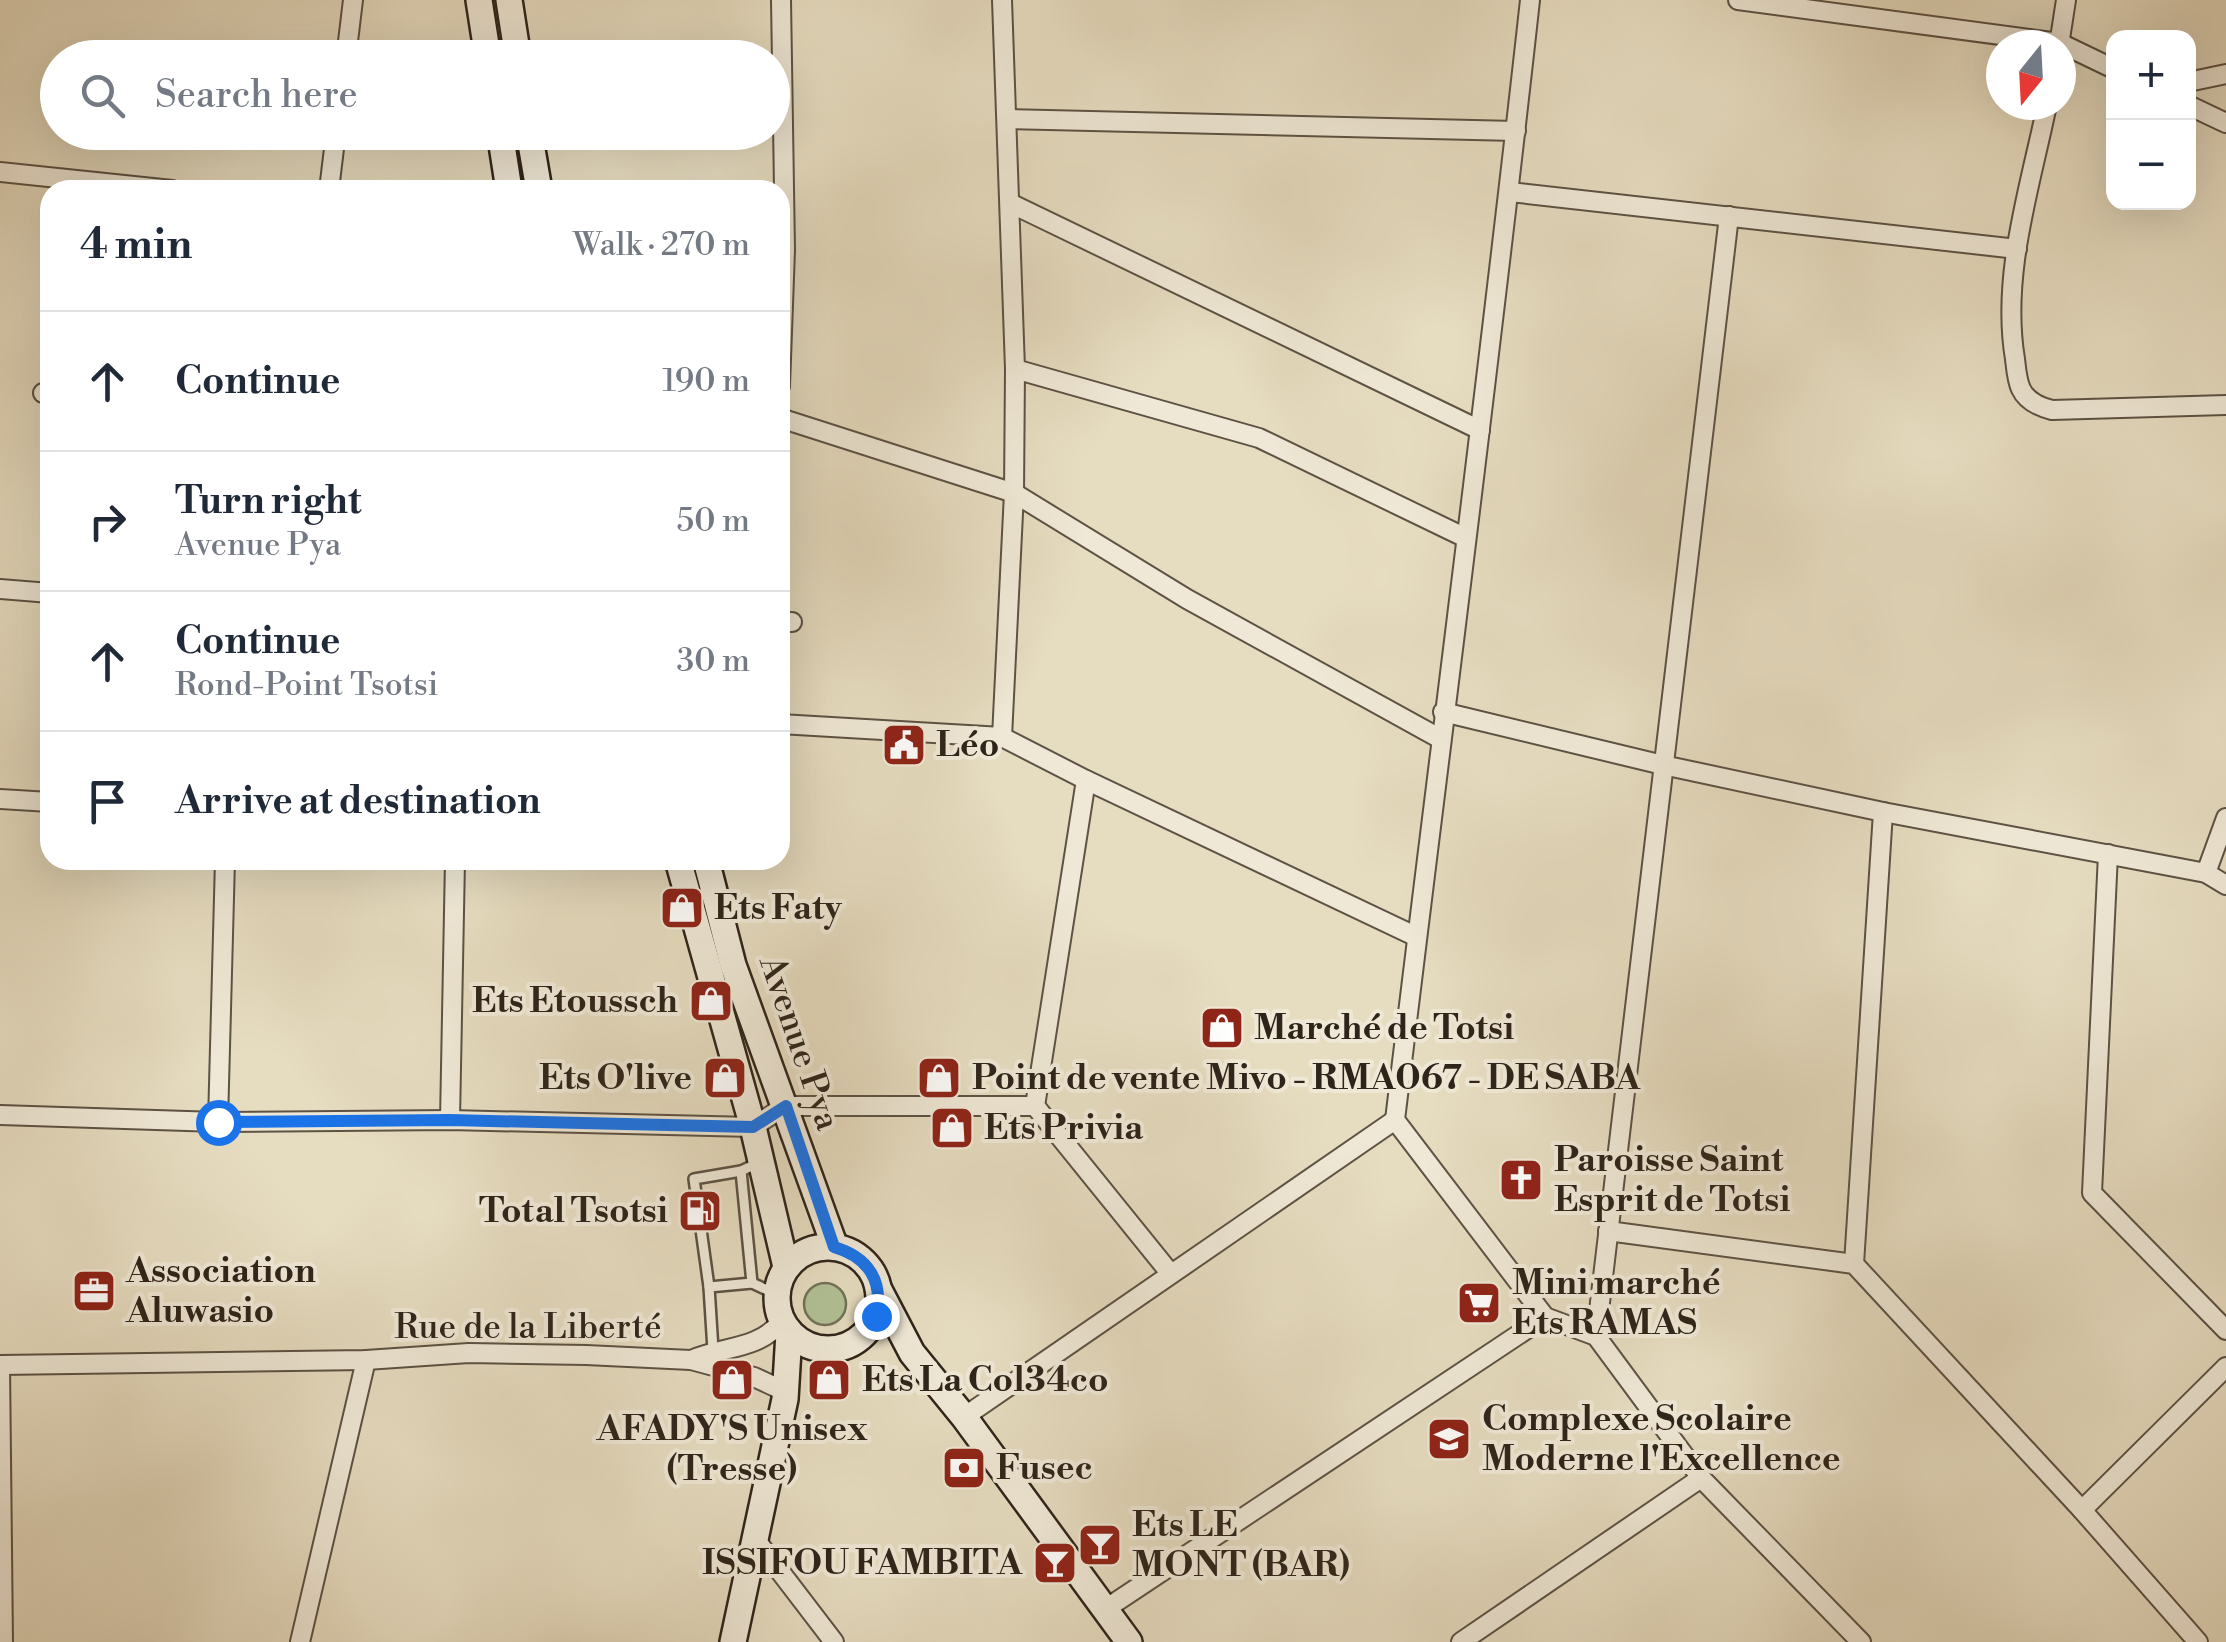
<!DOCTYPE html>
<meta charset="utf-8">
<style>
:root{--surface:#fff;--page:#f6f6f7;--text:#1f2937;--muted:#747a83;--line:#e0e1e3}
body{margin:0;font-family:"Libre Bodoni",serif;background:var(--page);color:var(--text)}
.controls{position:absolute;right:30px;top:30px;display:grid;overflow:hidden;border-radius:20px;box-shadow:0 10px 40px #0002}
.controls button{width:90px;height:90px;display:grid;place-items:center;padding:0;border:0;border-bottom:2px solid var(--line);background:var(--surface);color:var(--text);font:50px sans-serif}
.compass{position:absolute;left:1986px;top:30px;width:90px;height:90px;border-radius:50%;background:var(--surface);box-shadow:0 10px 40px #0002;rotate:198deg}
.stop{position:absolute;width:30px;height:30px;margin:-22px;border:8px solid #1a73e8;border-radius:50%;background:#fff}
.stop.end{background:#1a73e8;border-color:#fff;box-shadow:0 2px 10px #0008}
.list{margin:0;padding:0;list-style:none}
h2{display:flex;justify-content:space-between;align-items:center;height:130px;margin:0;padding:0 40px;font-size:42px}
h2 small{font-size:32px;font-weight:400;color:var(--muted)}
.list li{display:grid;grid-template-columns:65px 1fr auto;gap:30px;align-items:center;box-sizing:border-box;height:140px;padding:0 40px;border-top:2px solid var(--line)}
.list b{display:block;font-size:38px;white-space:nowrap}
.list p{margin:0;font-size:32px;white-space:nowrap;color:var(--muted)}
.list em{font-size:32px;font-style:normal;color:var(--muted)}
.icon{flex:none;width:55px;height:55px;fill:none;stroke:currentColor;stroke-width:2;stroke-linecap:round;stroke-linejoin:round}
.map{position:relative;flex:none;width:2226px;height:1642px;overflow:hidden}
.search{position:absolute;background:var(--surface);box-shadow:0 10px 40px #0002;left:40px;top:40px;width:750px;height:110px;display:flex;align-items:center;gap:25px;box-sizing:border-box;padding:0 35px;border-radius:55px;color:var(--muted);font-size:38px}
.panel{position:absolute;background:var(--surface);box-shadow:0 10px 40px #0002;left:40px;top:180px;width:750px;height:690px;border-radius:30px}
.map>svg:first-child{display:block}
.green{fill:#b1c195;stroke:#707258;stroke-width:2.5}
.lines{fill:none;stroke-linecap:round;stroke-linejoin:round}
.lane-casing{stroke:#5d5244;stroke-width:14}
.street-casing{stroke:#5d5244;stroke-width:22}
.secondary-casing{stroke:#2f241a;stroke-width:30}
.lane{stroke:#efe8d6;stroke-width:9}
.street{stroke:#efe8d6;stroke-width:18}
.secondary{stroke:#efe8d6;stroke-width:25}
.route{stroke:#1a73e8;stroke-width:12}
.labels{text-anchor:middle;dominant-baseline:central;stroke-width:8;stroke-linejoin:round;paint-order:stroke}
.poi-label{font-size:35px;font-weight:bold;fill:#2f241a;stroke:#efe8d6;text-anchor:start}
.street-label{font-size:35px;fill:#2f241a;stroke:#efe8d6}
</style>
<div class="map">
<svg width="2226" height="1642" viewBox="0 0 2226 1642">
<rect width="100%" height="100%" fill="#e6dcc0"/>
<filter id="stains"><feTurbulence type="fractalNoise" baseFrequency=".002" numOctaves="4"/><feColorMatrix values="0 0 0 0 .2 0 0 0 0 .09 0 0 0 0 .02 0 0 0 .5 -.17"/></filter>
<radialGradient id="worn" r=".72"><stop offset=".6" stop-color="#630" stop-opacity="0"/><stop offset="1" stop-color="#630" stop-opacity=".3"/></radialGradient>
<circle class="green" cx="825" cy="1304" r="21"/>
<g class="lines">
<defs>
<g id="lane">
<polyline points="758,1163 741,1171 694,1179 709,1287 752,1283 776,1294"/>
<polyline points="741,1171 752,1283"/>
<polyline points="709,1287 713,1350"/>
</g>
<g id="street">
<polyline points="1002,0 1015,369 1014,493 1002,737"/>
<path d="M1530,0C1489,374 1440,747 1395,1120L1545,1317L1596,1336L1701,1478L1861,1642"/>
<polyline points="1738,0 2060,43 2114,69"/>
<polyline points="2059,45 2066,0"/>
<polyline points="346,58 353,0"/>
<polyline points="2188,82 2226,74"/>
<path d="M2047,105C2030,188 2001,275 2015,359C2016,368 2017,381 2021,389C2027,402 2040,407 2052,410L2226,405"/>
<polyline points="2188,105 2226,123"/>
<polyline points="1008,119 1516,131"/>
<polyline points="0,172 172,190"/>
<polyline points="329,190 336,132"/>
<polyline points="1510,192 2017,249"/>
<polyline points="1010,203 1480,430"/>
<polyline points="1015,369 1259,438 1466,538"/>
<polyline points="780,386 785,250 781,0"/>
<polyline points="43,393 50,393"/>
<polyline points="780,418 1014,493 1187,599 1439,738"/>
<polyline points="0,589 50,593"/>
<polyline points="780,622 792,622"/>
<polyline points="1443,712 1663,765 1883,812 2206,873 2226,885"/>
<polyline points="780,724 1002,737 1086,780 1417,937"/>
<polyline points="0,799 50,802"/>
<polyline points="2108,854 2092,1193 2226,1330"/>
<polyline points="2206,873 2226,818"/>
<polyline points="1035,1106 1086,780"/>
<polyline points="0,1115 218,1122 450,1120 753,1127 785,1106 1035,1106 1170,1273"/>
<polyline points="450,1120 455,860"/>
<polyline points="218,1122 225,860"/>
<polyline points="1608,1231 1854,1264 2082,1510 2198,1642"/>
<polyline points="1854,1264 1883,812"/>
<polyline points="1596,1336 1729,216"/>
<path d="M691,1360C723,1346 758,1350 781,1322"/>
<polyline points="0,1365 366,1360 469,1353 586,1355 691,1360 754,1377 784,1391"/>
<polyline points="0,1365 3,1642"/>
<polyline points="964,1417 1395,1120"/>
<polyline points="2082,1510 2226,1367"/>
<polyline points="756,1540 834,1642"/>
<polyline points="1107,1608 1545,1317"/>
<polyline points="300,1642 366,1360"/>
<polyline points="1461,1642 1701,1478"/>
</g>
<g id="secondary">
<polyline points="479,0 488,58"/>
<polyline points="509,0 518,58"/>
<polyline points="500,132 509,190"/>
<polyline points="529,132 539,190"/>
<polyline points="678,860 753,1127 786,1267"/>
<polyline points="706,860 733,965 835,1247"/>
<circle cx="828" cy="1298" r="51"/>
<polyline points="878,1288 912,1353 964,1417 1129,1642"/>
<polyline points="733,1642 785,1399 789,1333"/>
</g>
</defs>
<use href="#lane" class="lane-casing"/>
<use href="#street" class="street-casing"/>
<use href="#secondary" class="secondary-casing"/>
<use href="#lane" class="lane"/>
<use href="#street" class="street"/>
<use href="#secondary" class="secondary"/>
</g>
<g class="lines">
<path class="route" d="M218,1122L450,1120L753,1127L786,1106L834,1247C868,1257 884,1281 876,1316"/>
</g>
<defs>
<symbol id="civic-square" viewBox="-11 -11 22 22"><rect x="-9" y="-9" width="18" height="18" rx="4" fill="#8f2418" stroke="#efe8d6"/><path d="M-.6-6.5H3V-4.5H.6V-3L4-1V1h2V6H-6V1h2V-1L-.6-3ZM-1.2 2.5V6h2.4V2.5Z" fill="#fff"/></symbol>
<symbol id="shop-square" viewBox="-11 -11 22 22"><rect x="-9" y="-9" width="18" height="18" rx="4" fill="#8f2418" stroke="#efe8d6"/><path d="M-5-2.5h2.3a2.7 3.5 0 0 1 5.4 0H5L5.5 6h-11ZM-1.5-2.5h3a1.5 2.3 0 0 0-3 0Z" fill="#fff"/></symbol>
<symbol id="church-square" viewBox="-11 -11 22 22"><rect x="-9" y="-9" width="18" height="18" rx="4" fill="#8f2418" stroke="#efe8d6"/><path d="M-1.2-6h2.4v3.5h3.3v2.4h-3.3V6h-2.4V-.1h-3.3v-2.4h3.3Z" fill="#fff"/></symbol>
<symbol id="fuel-square" viewBox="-11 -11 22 22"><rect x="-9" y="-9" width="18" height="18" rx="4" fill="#8f2418" stroke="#efe8d6"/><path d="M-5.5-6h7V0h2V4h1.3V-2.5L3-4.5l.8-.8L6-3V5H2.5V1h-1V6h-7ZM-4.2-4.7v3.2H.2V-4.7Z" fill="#fff"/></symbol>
<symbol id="office-square" viewBox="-11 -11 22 22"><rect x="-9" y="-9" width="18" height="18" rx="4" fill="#8f2418" stroke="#efe8d6"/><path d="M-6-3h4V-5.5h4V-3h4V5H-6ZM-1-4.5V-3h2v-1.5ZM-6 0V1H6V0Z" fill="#fff"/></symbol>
<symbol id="supermarket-square" viewBox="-11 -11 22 22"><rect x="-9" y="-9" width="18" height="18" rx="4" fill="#8f2418" stroke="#efe8d6"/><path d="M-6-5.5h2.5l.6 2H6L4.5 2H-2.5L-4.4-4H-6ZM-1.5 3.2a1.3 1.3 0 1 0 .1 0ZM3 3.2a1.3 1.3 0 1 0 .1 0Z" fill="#fff"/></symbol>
<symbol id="school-square" viewBox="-11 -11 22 22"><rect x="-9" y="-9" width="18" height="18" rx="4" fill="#8f2418" stroke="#efe8d6"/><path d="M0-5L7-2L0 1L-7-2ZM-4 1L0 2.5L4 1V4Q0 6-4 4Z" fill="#fff"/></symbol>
<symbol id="bank-square" viewBox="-11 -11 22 22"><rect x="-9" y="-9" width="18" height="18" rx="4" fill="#8f2418" stroke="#efe8d6"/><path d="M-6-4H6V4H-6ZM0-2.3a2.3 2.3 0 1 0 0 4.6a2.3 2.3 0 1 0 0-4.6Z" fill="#fff"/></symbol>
<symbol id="bar-square" viewBox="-11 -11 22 22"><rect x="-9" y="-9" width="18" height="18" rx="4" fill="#8f2418" stroke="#efe8d6"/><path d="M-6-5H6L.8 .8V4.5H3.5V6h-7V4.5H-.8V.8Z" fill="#fff"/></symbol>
</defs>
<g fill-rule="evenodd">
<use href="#civic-square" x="879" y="720" width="50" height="50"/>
<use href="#shop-square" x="657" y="883" width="50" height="50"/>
<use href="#shop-square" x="686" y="976" width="50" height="50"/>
<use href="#shop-square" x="1197" y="1003" width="50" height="50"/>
<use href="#shop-square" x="700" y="1053" width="50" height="50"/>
<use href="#shop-square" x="914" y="1053" width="50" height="50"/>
<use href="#shop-square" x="927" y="1103" width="50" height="50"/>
<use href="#church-square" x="1496" y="1155" width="50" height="50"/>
<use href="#fuel-square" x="675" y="1186" width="50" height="50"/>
<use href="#office-square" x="69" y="1266" width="50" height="50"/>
<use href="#supermarket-square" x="1454" y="1278" width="50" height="50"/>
<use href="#shop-square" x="707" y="1355" width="50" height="50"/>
<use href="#shop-square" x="804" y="1355" width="50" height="50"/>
<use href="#school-square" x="1424" y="1414" width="50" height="50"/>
<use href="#bank-square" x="939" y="1443" width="50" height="50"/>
<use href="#bar-square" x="1075" y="1520" width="50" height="50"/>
<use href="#bar-square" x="1030" y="1538" width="50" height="50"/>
</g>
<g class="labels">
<g class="poi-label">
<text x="936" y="745">Léo</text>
<text x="714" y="908">Ets Faty</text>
<text x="678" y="1001" text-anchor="end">Ets Etoussch</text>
<text x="1254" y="1028">Marché de Totsi</text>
<text x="692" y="1078" text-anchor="end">Ets O'live</text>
<text x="972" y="1078">Point de vente Mivo - RMA067 - DE SABA</text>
<text x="984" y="1128">Ets Privia</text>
<text x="1554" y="1160">Paroisse Saint<tspan x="1554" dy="40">Esprit de Totsi</tspan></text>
<text x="668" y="1211" text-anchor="end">Total Tsotsi</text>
<text x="126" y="1271">Association<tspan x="126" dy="40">Aluwasio</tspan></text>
<text x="1512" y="1283">Mini marché<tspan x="1512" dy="40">Ets RAMAS</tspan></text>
<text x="862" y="1380">Ets La Col34co</text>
<text x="1482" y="1419">Complexe Scolaire<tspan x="1482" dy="40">Moderne l'Excellence</tspan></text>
<text x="732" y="1429" text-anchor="middle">AFADY'S Unisex<tspan x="732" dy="40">(Tresse)</tspan></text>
<text x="996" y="1468">Fusec</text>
<text x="1132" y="1525">Ets LE<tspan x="1132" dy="40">MONT (BAR)</tspan></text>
<text x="1022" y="1563" text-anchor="end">ISSIFOU FAMBITA</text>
</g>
<g class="street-label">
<text transform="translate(799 1043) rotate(71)">Avenue Pya</text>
<text x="528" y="1327">Rue de la Liberté</text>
</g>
</g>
<rect width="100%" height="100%" filter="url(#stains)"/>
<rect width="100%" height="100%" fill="url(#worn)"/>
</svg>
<div class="controls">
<button>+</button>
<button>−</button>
</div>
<svg class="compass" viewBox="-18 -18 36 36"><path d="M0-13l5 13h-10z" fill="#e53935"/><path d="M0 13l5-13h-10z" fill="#747a83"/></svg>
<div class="stop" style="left:218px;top:1122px"></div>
<div class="stop end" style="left:876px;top:1316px"></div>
<div class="search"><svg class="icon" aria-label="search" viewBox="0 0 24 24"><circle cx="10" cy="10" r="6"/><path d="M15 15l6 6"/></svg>Search here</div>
<section class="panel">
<h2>4 min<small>Walk · 270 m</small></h2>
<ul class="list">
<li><svg class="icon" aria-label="ahead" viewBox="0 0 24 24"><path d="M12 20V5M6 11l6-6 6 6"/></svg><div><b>Continue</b></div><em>190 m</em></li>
<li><svg class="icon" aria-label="right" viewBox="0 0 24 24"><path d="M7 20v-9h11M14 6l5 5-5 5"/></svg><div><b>Turn right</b><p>Avenue Pya</p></div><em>50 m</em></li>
<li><svg class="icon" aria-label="ahead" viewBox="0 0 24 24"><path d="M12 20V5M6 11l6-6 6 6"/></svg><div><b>Continue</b><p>Rond-Point Tsotsi</p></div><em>30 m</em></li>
<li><svg class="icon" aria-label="arrive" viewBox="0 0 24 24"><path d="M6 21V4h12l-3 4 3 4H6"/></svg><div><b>Arrive at destination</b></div></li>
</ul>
</section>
</div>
